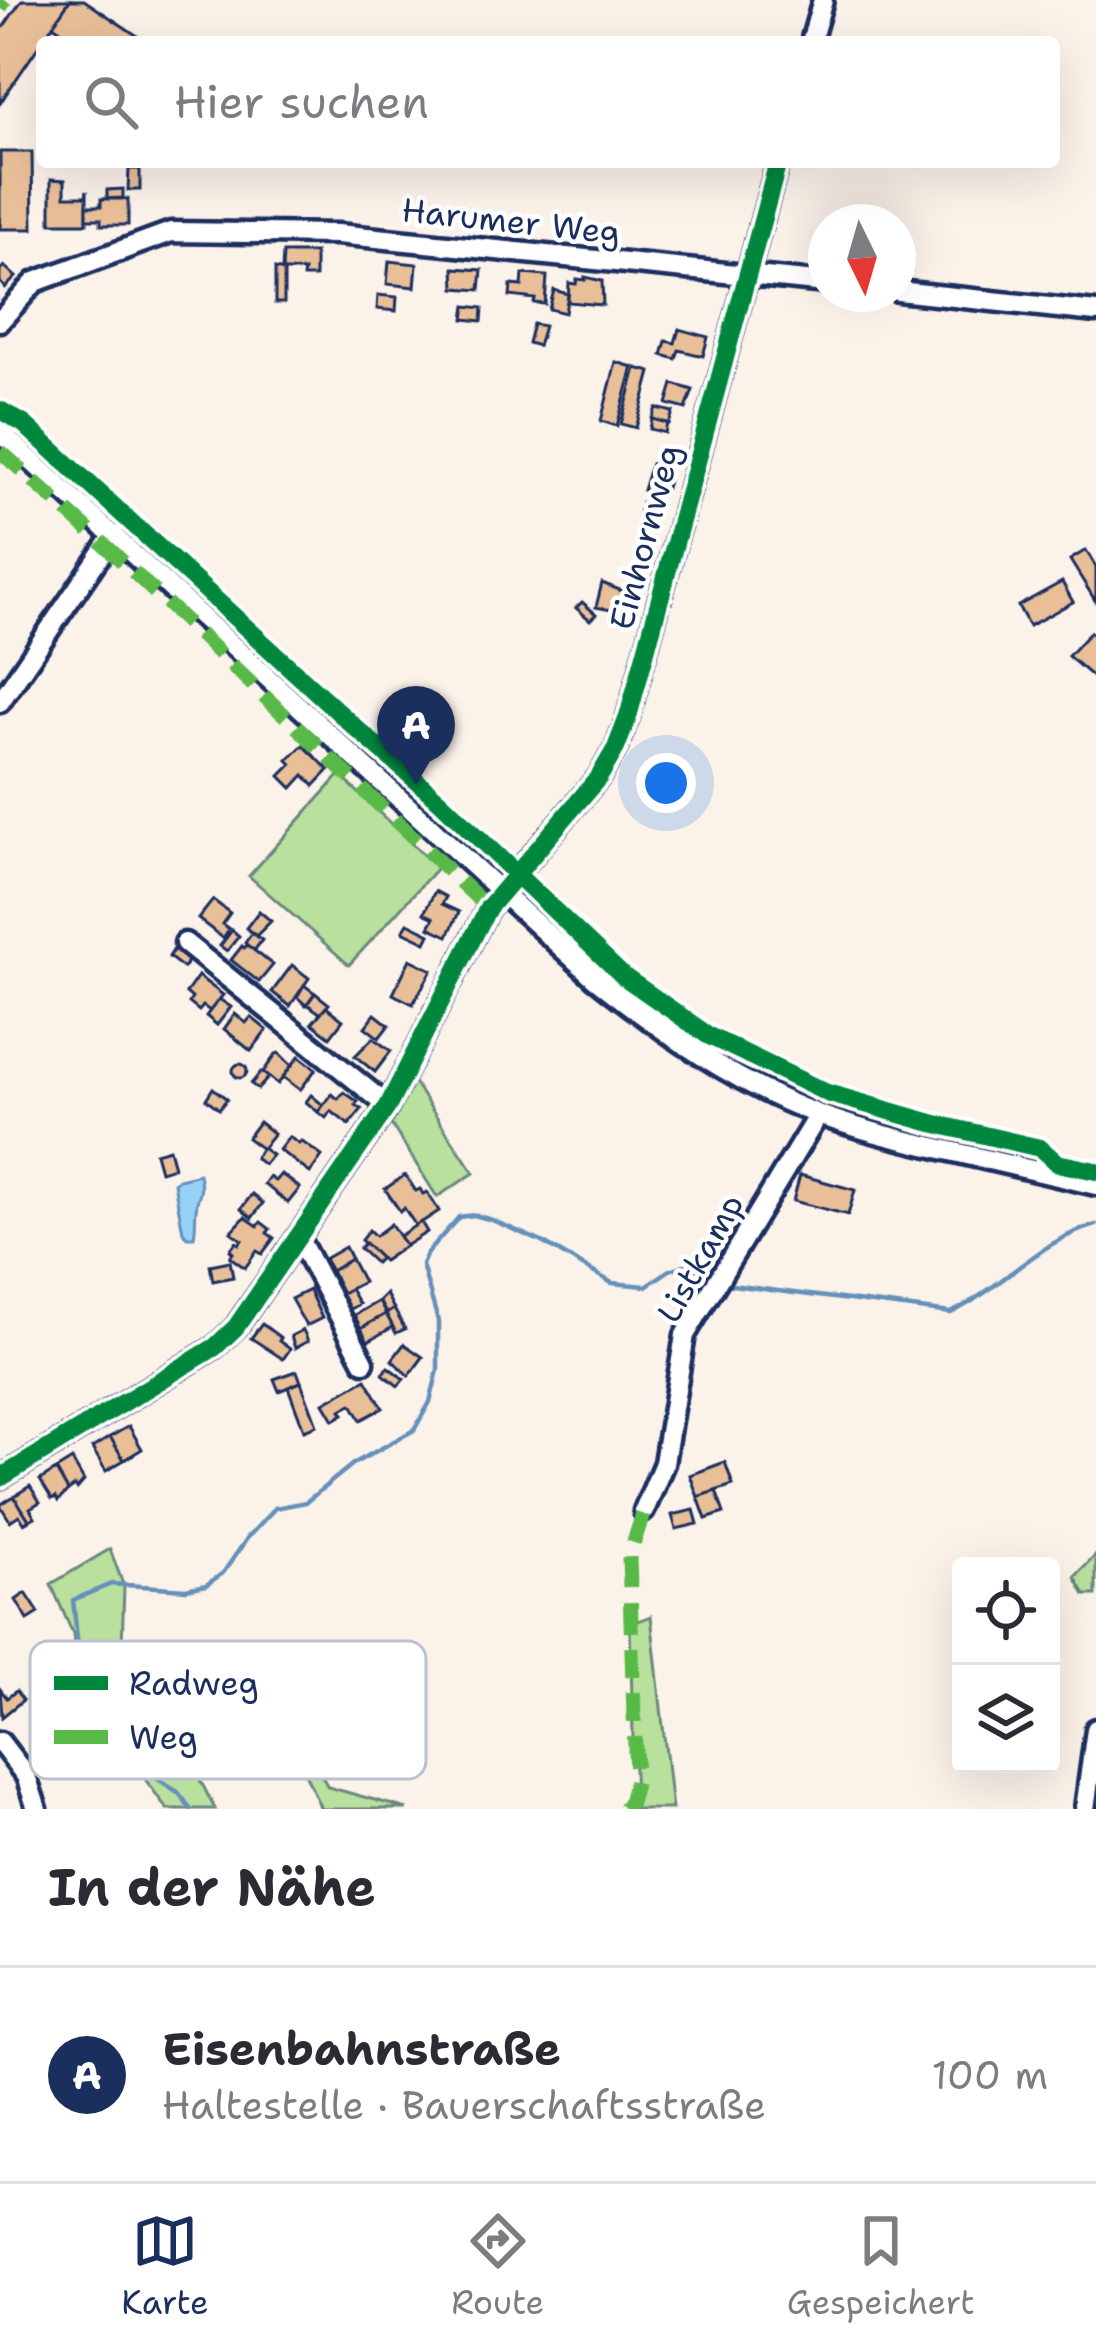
<!DOCTYPE html>
<html lang="de">
<meta charset="utf-8">
<style>
:root{--surface:#fff;--page:#f7f7f7;--text:#2b2b33;--muted:#7c7c81;--line:#e1e1e2;--accent:#1b2f5e}
body{margin:0;font-family:"Shantell Sans",sans-serif;background:var(--page);color:var(--text)}
.controls{position:absolute;right:36px;bottom:36px;display:grid;overflow:hidden;border-radius:12px;box-shadow:0 12px 48px #0002}
.controls button{width:108px;height:108px;display:grid;place-items:center;padding:0;border:0;border-bottom:3px solid var(--line);background:var(--surface);color:var(--text);font:60px sans-serif}
.compass{position:absolute;left:808px;top:204px;width:108px;height:108px;border-radius:50%;background:var(--surface);box-shadow:0 12px 48px #0002;rotate:175deg}
.you{position:absolute;left:666px;top:783px;width:42px;height:42px;margin:-30px;border:9px solid #fff;border-radius:50%;background:#1a73e8;box-shadow:0 0 0 18px #1a73e833}
.badge{display:grid;place-items:center;width:78px;height:78px;border-radius:50%;background:var(--accent);color:#fff;font-size:39px;font-weight:700}
.pin{position:absolute;translate:-50% -99px;filter:drop-shadow(0 3px 6px #0008)}
.pin::after{content:'';position:absolute;top:63px;width:42px;height:36px;background:inherit;clip-path:polygon(0 0,100% 0,50% 100%)}
.list{margin:0;padding:0;list-style:none}
h2{display:flex;justify-content:space-between;align-items:center;height:156px;margin:0;padding:0 48px;font-size:51px}
h2 small{font-size:39px;font-weight:400;color:var(--muted)}
.list li{display:grid;grid-template-columns:78px 1fr auto;gap:36px;align-items:center;box-sizing:border-box;height:216px;padding:0 48px;border-top:3px solid var(--line)}
.list b{display:block;font-size:45px;white-space:nowrap}
.list p{margin:0;font-size:39px;white-space:nowrap;color:var(--muted)}
.list em{font-size:39px;font-style:normal;color:var(--muted)}
.icon{flex:none;width:66px;height:66px;fill:none;stroke:currentColor;stroke-width:2;stroke-linecap:round;stroke-linejoin:round}
.map{position:relative;flex:none;width:1096px;height:1809px;overflow:hidden}
.search{position:absolute;background:var(--surface);box-shadow:0 12px 48px #0002;left:36px;right:36px;top:36px;height:132px;display:flex;align-items:center;gap:30px;box-sizing:border-box;padding:0 42px;border-radius:12px;color:var(--muted);font-size:45px}
.sheet{height:372px;background:var(--surface)}
nav{display:flex;justify-content:space-around;align-items:center;box-sizing:border-box;height:168px;border-top:3px solid var(--line);background:var(--surface);font-size:33px;color:var(--muted)}
nav a{display:grid;justify-items:center;gap:6px}
nav .on{color:var(--accent)}
.map>svg:first-child{display:block}
.green{fill:#b9e09c;stroke:#6a887d;stroke-width:3}
.water{fill:#96d1f7;stroke:#6590ba;stroke-width:3}
.lines{fill:none;stroke-linecap:round;stroke-linejoin:round}
.stream{stroke:#6590ba;stroke-width:4.5}
.building{fill:#e9bf98;stroke:#1b2f5e;stroke-width:3}
.minor-casing{stroke:#1b2f5e;stroke-width:27}
.minor{stroke:#fff;stroke-width:18}
.quiet{stroke:#58b947;stroke-width:15;stroke-dasharray:30 15;stroke-linecap:butt}
.cycleway-casing{stroke:#fff;stroke-width:26}
.cycleway{stroke:#00873e;stroke-width:18}
.labels{text-anchor:middle;dominant-baseline:central;stroke-width:9;stroke-linejoin:round;paint-order:stroke}
.street-label{font-size:33px;fill:#1b2f5e;stroke:#fff}
.key{fill:#fff;stroke:#bbc1cf;stroke-width:3}
.key-label{font-size:33px;fill:#1b2f5e}
</style>
<div class="map">
<svg width="1096" height="1809" viewBox="0 0 1096 1809">
<rect width="100%" height="100%" fill="#fbf2ea"/>
<filter id="ink" filterUnits="userSpaceOnUse"><feTurbulence type="fractalNoise" baseFrequency=".00833" numOctaves="2"/><feDisplacementMap in="SourceGraphic" scale="24" xChannelSelector="R" yChannelSelector="G"/><feConvolveMatrix kernelMatrix="1 2 1 2 8 2 1 2 1" color-interpolation-filters="sRGB"/></filter>
<g filter="url(#ink)">
<g class="green">
<polygon points="340,775 437,868 349,965 249,876"/>
<polygon points="413,1081 474,1173 437,1197 391,1124"/>
<polygon points="110,1549 124,1587 121,1674 195,1770 215,1809 167,1809 77,1687 73,1634 51,1584"/>
<polygon points="1096,1555 1096,1595 1085,1595 1075,1577"/>
<polygon points="651,1616 672,1809 635,1809 630,1624"/>
<polygon points="281,1719 289,1719 328,1787 407,1809 321,1809"/>
</g>
<path class="water" d="M199,1174C204,1197 197,1191 196,1210C195,1219 196,1227 194,1237H187L183,1232L174,1183L178,1179Z"/>
<g class="lines">
<g class="stream">
<path d="M732,1285L951,1313C1002,1288 1039,1240 1096,1225"/>
<polyline points="191,1809 178,1792 158,1779 143,1752 132,1737 82,1685 73,1600 111,1584 186,1589 206,1585 223,1573 248,1537 275,1508 306,1502 353,1464 414,1430 430,1402 438,1370 438,1321 422,1265 427,1253 459,1217 474,1215 492,1220 542,1242 612,1283 646,1286 670,1270 684,1265 706,1273"/>
</g>
</g>
<g class="building">
<polygon points="22,0 70,0 0,103 0,32"/>
<polygon points="70,0 84,0 136,35 131,42 79,42 53,25"/>
<polygon points="0,152 32,152 33,229 0,229"/>
<polygon points="129,169 140,169 140,190 128,190"/>
<polygon points="51,179 65,180 65,196 86,196 87,190 87,223 51,223"/>
<polygon points="123,189 123,198 107,199 107,190"/>
<polygon points="101,199 128,199 128,225 101,225 101,219 87,219 87,206 101,206"/>
<polygon points="283,253 315,253 315,277 303,277 304,271 282,271"/>
<polygon points="389,261 417,264 415,287 387,284"/>
<polygon points="4,266 16,277 5,288 0,282 0,270"/>
<polygon points="454,268 482,270 480,290 455,288"/>
<polygon points="275,269 284,271 284,303 275,303"/>
<polygon points="523,274 547,276 545,304 534,303 535,299 510,296 511,285 522,286"/>
<polygon points="585,277 602,281 603,305 568,302 569,283 576,284 577,279 585,280"/>
<polygon points="554,290 568,294 565,313 549,309"/>
<polygon points="378,295 397,297 396,311 377,309"/>
<polygon points="466,306 483,308 482,321 464,319"/>
<polygon points="533,324 544,326 538,346 528,343"/>
<polygon points="679,329 708,337 703,356 679,350 676,359 662,355 666,341 675,343"/>
<polygon points="616,362 633,367 617,426 601,421"/>
<polygon points="636,368 651,372 636,428 621,424"/>
<polygon points="673,384 693,390 686,409 667,404"/>
<polygon points="656,408 673,412 669,424 652,419"/>
<polygon points="652,419 667,423 665,433 650,429"/>
<polygon points="651,464 667,469 664,479 668,481 664,494 643,490"/>
<polygon points="642,503 657,507 654,518 639,514"/>
<polygon points="1086,550 1096,567 1096,602 1070,560"/>
<polygon points="1062,582 1073,602 1029,626 1018,606"/>
<polygon points="602,583 627,593 622,612 596,607"/>
<polygon points="582,602 596,614 590,620 576,608"/>
<polygon points="1090,632 1096,637 1096,680 1068,656"/>
<polygon points="303,745 329,770 314,786 304,775 292,788 280,776 292,764 288,760"/>
<polygon points="435,891 446,897 442,904 459,912 448,936 429,927 434,918 424,913"/>
<polygon points="213,900 230,913 222,924 229,929 223,938 198,919"/>
<polygon points="259,911 271,921 256,936 246,928"/>
<polygon points="408,923 430,934 426,942 403,931"/>
<polygon points="232,930 239,936 227,951 220,946"/>
<polygon points="252,933 262,940 254,951 245,943"/>
<polygon points="247,945 273,965 259,982 231,960 242,946 244,948"/>
<polygon points="174,949 189,960 183,968 169,957"/>
<polygon points="410,959 432,970 413,1004 393,994"/>
<polygon points="292,965 309,978 290,1006 272,992"/>
<polygon points="198,976 223,995 210,1011 203,1006 199,1011 189,1003 192,998 186,993"/>
<polygon points="304,985 315,993 306,1005 297,997"/>
<polygon points="315,993 329,1004 321,1014 307,1004"/>
<polygon points="219,999 231,1007 217,1025 206,1016"/>
<polygon points="326,1007 343,1020 330,1037 312,1023"/>
<polygon points="235,1014 246,1023 251,1017 267,1030 251,1051 224,1029"/>
<polygon points="375,1014 389,1025 379,1038 365,1027"/>
<polygon points="373,1038 391,1051 375,1072 355,1056"/>
<polygon points="279,1053 292,1066 278,1084 263,1072 276,1054"/>
<polygon points="299,1056 316,1069 300,1090 283,1077"/>
<circle cx="240" cy="1071" r="7"/>
<polygon points="261,1072 269,1077 258,1089 251,1084"/>
<polygon points="213,1088 227,1099 219,1109 206,1099"/>
<polygon points="344,1092 358,1102 356,1105 362,1109 349,1125 331,1111 326,1118 318,1112 332,1094 338,1099"/>
<polygon points="311,1095 323,1105 318,1112 306,1102"/>
<polygon points="259,1122 274,1134 262,1149 247,1138"/>
<polygon points="289,1137 299,1144 301,1141 322,1156 310,1173 279,1150"/>
<polygon points="262,1148 272,1155 264,1165 255,1158"/>
<polygon points="169,1149 174,1167 160,1171 155,1153"/>
<polygon points="281,1174 300,1188 288,1203 264,1184 269,1177 275,1181"/>
<polygon points="405,1175 416,1191 420,1189 423,1194 427,1192 439,1211 416,1226 404,1208 400,1211 385,1189"/>
<polygon points="800,1175 855,1190 848,1215 793,1201"/>
<polygon points="252,1194 263,1203 252,1218 241,1209"/>
<polygon points="245,1217 258,1226 261,1222 270,1229 267,1233 274,1238 262,1254 257,1251 245,1268 230,1257 233,1253 230,1250 236,1242 239,1244 242,1240 231,1232"/>
<polygon points="421,1222 427,1232 405,1246 399,1236"/>
<polygon points="391,1224 405,1246 383,1261 361,1240 369,1230 375,1236"/>
<polygon points="365,1243 380,1258 375,1263 359,1248"/>
<polygon points="345,1247 351,1259 331,1271 324,1259"/>
<polygon points="351,1259 363,1282 342,1293 331,1271"/>
<polygon points="230,1261 233,1277 213,1281 210,1265"/>
<polygon points="350,1289 359,1304 348,1310 340,1294"/>
<polygon points="309,1290 322,1318 306,1326 291,1299"/>
<polygon points="386,1294 394,1309 386,1314 379,1301"/>
<polygon points="379,1301 386,1314 361,1328 354,1315"/>
<polygon points="394,1309 405,1329 396,1333 386,1314"/>
<polygon points="386,1314 393,1327 368,1341 361,1328"/>
<polygon points="262,1324 281,1338 279,1341 290,1349 283,1359 251,1338"/>
<polygon points="303,1330 308,1341 295,1348 291,1336"/>
<polygon points="404,1344 423,1357 409,1376 392,1360"/>
<polygon points="388,1367 404,1379 398,1386 383,1374"/>
<polygon points="297,1371 301,1382 279,1391 274,1379"/>
<polygon points="366,1379 383,1408 361,1420 352,1404 341,1410 344,1414 334,1420 324,1403"/>
<polygon points="301,1382 317,1425 304,1430 288,1387"/>
<polygon points="129,1426 142,1449 124,1460 110,1437"/>
<polygon points="110,1437 124,1460 106,1471 92,1448"/>
<polygon points="72,1460 84,1481 77,1489 75,1486 68,1491 56,1470"/>
<polygon points="725,1462 733,1485 698,1497 690,1475"/>
<polygon points="56,1470 68,1491 58,1501 56,1497 52,1499 40,1480"/>
<polygon points="30,1486 40,1502 30,1508 35,1517 29,1520 14,1496"/>
<polygon points="716,1491 724,1513 706,1519 698,1497"/>
<polygon points="14,1496 29,1520 24,1523 19,1515 10,1521 0,1505"/>
<polygon points="694,1510 698,1524 676,1529 672,1515"/>
<polygon points="26,1593 39,1613 28,1620 16,1600"/>
<polygon points="0,1689 7,1698 16,1691 23,1700 2,1717"/>
</g>
<g class="lines">
<defs>
<g id="minor">
<polyline points="811,42 823,0"/>
<polyline points="898,291 1096,312"/>
<polyline points="0,321 35,282 171,232 337,234 826,283"/>
<path d="M0,432L596,979C664,1033 735,1083 817,1114C857,1129 900,1139 942,1149C993,1161 1045,1173 1096,1185"/>
<polyline points="0,702 114,535"/>
<polyline points="185,943 388,1106"/>
<polyline points="298,1237 364,1362"/>
<polyline points="0,1478 215,1347 236,1327 388,1106 488,908 599,777 616,748 628,717 778,162"/>
<polyline points="644,1511 664,1463 685,1335 818,1115"/>
<polyline points="0,1742 26,1776 37,1809"/>
<polyline points="1085,1809 1096,1729"/>
</g>
</defs>
<use href="#minor" class="minor-casing"/>
<use href="#minor" class="minor"/>
<g class="quiet">
<polyline points="0,8 5,0"/>
<polyline points="0,451 106,546 488,908"/>
<polyline points="624,1809 630,1802 636,1780 629,1557 644,1511"/>
</g>
<defs>
<g id="cycleway">
<polyline points="0,410 24,424 358,730 440,801 623,976 709,1036 827,1093 932,1123 1040,1148 1057,1163 1096,1171"/>
<polyline points="0,1478 215,1347 236,1327 388,1106 488,908 599,777 616,748 628,717 778,162"/>
</g>
</defs>
<use href="#cycleway" class="cycleway-casing"/>
<use href="#cycleway" class="cycleway"/>
</g>
</g>
<g class="labels">
<g class="street-label">
<text transform="translate(511 221) rotate(6)">Harumer Weg</text>
<text transform="translate(645 537) rotate(-75)">Einhornweg</text>
<text transform="translate(700 1258) rotate(-61)">Listkamp</text>
</g>
</g>
<rect x="30" y="1641" width="396" height="138" rx="18" class="key"/>
<rect x="54" y="1676" width="54" height="14" fill="#00873e"/>
<rect x="54" y="1730" width="54" height="14" fill="#58b947"/>
<g class="key-label">
<text x="129" y="1695">Radweg</text>
<text x="129" y="1749">Weg</text>
</g>
</svg>
<div class="controls">
<button><svg class="icon" aria-label="locate" viewBox="0 0 24 24"><circle cx="12" cy="12" r="6"/><path d="M12 2v4M12 18v4M2 12h4M18 12h4"/></svg></button>
<button><svg class="icon" aria-label="layers" viewBox="0 0 24 24"><path d="M12 4l9 5-9 5-9-5zM3 14l9 5 9-5"/></svg></button>
</div>
<svg class="compass" viewBox="-18 -18 36 36"><path d="M0-13l5 13h-10z" fill="#e53935"/><path d="M0 13l5-13h-10z" fill="#7c7c81"/></svg>
<div class="you"></div>
<div class="pin badge" style="left:416px;top:785px">A</div>
<div class="search"><svg class="icon" aria-label="search" viewBox="0 0 24 24"><circle cx="10" cy="10" r="6"/><path d="M15 15l6 6"/></svg>Hier suchen</div>
</div>
<section class="sheet">
<h2>In der Nähe<small></small></h2>
<ul class="list">
<li><span class="badge">A</span><div><b>Eisenbahnstraße</b><p>Haltestelle · Bauerschaftsstraße</p></div><em>100 m</em></li>
</ul>
</section>
<nav>
<a class="on"><svg class="icon" aria-label="map" viewBox="0 0 24 24"><path d="M3 6l6-2 6 2 6-2v14l-6 2-6-2-6 2zM9 4v14M15 6v14"/></svg>Karte</a>
<a><svg class="icon" aria-label="directions" viewBox="0 0 24 24"><path d="M12 3l9 9-9 9-9-9zM9 14v-3h6M13 9l2 2-2 2"/></svg>Route</a>
<a><svg class="icon" aria-label="saved" viewBox="0 0 24 24"><path d="M7 4h10v16l-5-4-5 4z"/></svg>Gespeichert</a>
</nav>
